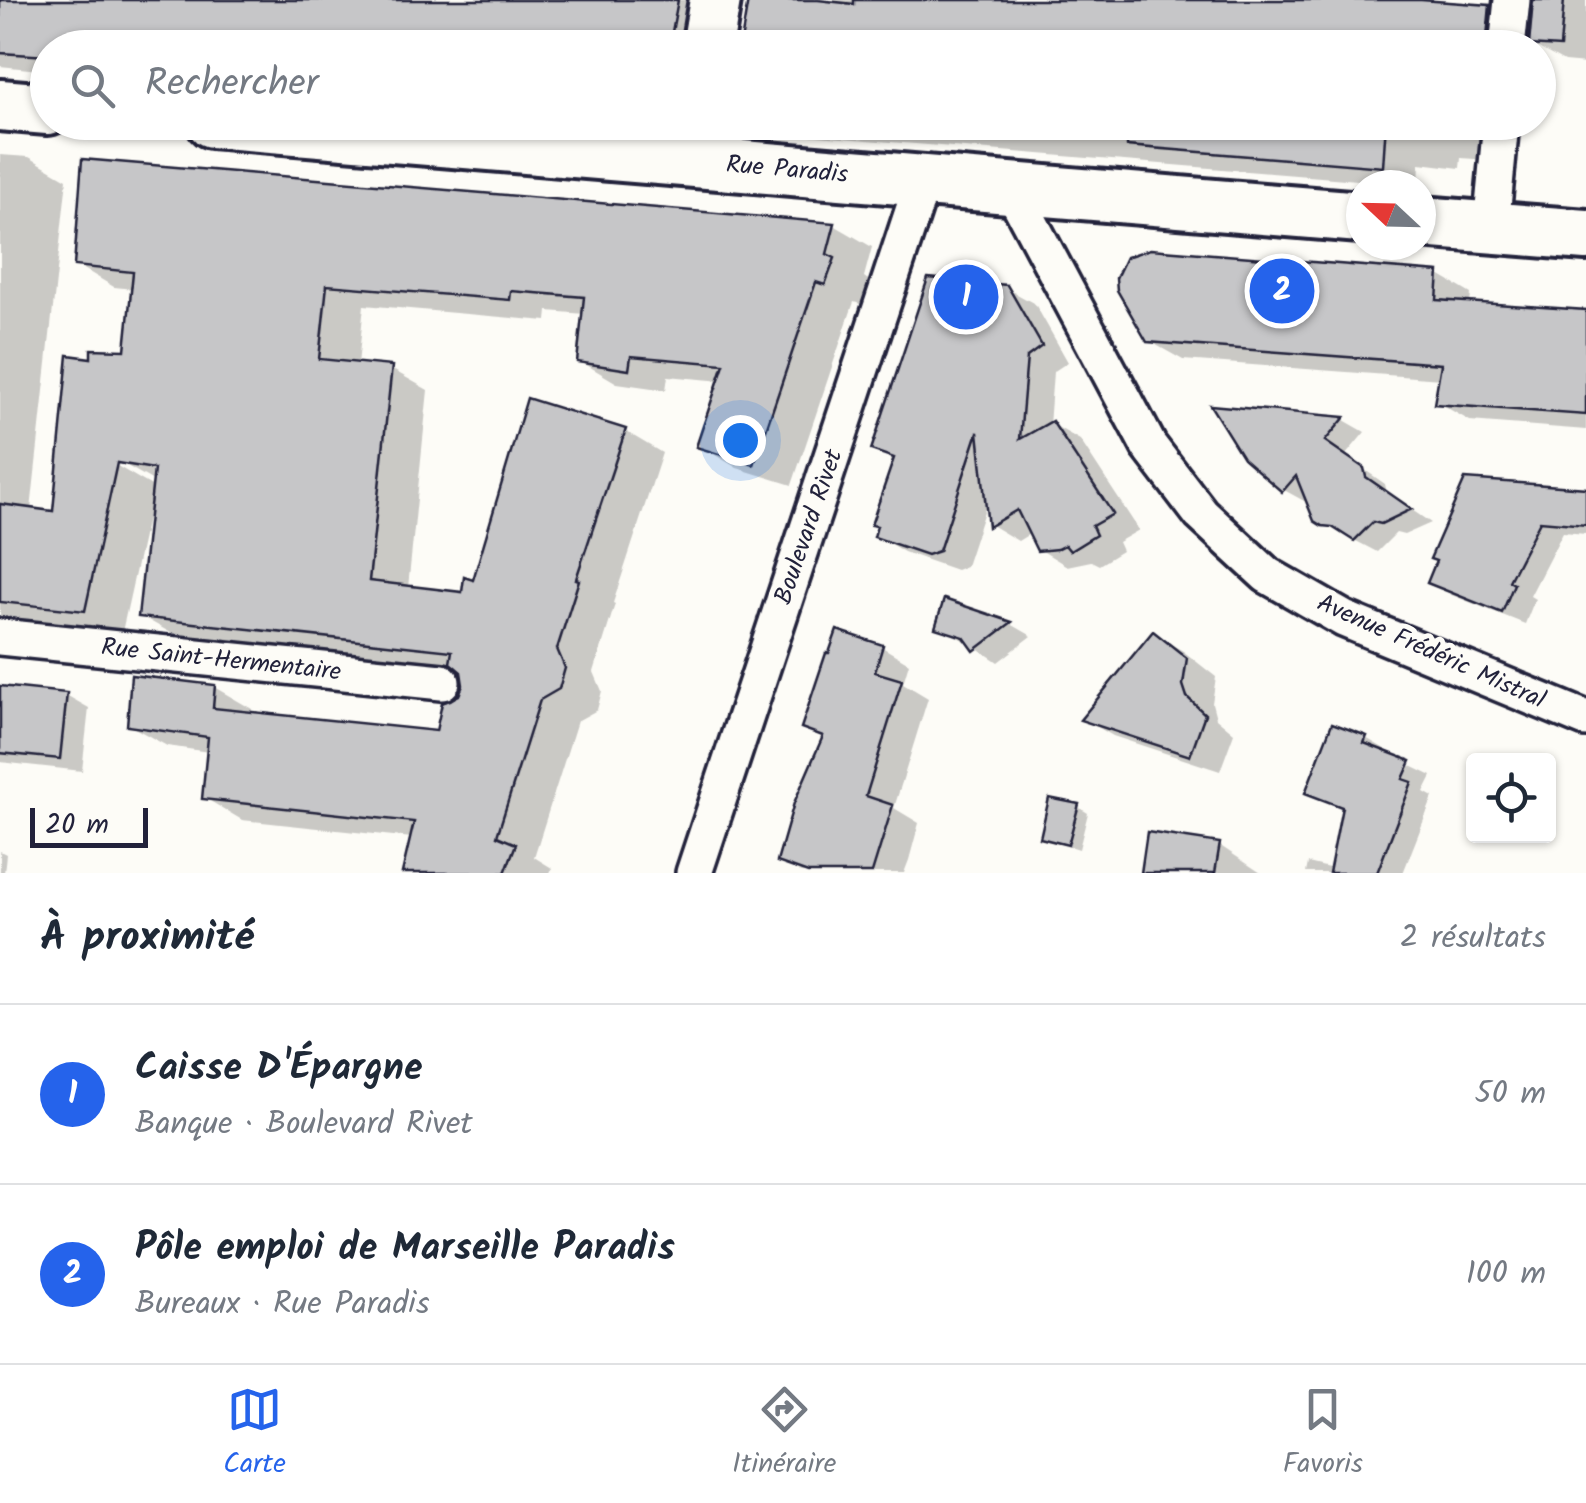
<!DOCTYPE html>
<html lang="fr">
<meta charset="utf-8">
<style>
:root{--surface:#fff;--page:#f2f2f3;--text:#1f2937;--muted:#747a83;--line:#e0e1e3;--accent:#2563eb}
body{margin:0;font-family:Kalam,sans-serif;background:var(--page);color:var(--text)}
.controls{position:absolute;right:30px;bottom:30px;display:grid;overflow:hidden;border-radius:10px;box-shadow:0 2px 8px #0004}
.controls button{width:90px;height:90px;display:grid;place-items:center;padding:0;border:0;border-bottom:2px solid var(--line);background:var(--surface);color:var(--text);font:50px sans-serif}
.compass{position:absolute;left:1346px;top:170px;width:90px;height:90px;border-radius:50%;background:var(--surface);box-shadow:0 2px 8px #0004;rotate:292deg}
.scale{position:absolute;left:30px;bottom:25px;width:118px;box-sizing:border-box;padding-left:10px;border:5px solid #22223b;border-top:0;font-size:28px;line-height:35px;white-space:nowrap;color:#22223b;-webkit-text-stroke:8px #fdfcf7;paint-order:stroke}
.you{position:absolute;left:740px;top:440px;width:35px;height:35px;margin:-25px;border:8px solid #fff;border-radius:50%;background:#1a73e8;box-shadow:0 0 0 15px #1a73e833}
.badge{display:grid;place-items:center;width:65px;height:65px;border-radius:50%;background:var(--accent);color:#fff;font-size:32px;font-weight:700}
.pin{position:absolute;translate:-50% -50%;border:5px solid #fff;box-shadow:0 2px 10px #0006}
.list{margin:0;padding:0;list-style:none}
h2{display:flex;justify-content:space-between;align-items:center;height:130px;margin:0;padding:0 40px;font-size:42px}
h2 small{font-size:32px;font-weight:400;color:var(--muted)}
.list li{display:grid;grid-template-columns:65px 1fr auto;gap:30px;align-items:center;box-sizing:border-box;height:180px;padding:0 40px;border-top:2px solid var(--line)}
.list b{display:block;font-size:38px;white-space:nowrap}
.list p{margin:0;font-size:32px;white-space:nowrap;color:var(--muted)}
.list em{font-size:32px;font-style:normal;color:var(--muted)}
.icon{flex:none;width:55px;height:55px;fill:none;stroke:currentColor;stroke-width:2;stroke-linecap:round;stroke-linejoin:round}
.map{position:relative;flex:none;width:1586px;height:873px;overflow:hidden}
.search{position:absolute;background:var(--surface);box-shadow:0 2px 8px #0004;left:30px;right:30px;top:30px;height:110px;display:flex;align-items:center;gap:25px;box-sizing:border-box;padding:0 35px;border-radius:55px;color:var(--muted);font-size:38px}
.sheet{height:490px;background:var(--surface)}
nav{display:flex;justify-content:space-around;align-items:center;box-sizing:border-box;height:140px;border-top:2px solid var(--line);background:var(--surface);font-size:28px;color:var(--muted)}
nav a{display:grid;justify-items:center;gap:5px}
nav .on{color:var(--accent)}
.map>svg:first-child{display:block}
.shadow{fill:#0003;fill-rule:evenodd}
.building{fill:#c6c6c8;stroke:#22223b;stroke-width:2.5}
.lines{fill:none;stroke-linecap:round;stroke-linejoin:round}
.street-casing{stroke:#22223b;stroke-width:42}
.secondary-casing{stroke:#22223b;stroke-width:58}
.street{stroke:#fdfcf7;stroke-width:35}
.secondary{stroke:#fdfcf7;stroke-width:50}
.labels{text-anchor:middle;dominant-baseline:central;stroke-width:10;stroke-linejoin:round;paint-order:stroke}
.street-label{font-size:25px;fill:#22223b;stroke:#fdfcf7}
</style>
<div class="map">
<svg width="1586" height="873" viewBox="0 0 1586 873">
<rect width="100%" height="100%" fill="#fdfcf7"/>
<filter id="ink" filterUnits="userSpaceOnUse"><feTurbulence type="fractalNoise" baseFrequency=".01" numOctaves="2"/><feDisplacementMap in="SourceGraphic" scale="20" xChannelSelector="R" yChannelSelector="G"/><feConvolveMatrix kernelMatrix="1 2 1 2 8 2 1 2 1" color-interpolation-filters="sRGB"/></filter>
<g filter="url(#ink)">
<g class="shadow">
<polygon points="0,0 710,0 702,48 48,48 48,71 0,66"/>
<polygon points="751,0 1433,0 1439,4 1489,7 1526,28 1524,48 743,48"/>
<polygon points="1535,0 1586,0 1586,64 1564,62 1531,44"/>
<polygon points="751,122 1526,122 1516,140 1514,162 1461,158 1460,168 1420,163 1419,185 768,132"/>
<path d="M0,155L29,157L67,179L31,510L55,513L93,361L127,353L134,289L114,287L77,265L834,225L872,247L864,277L871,282L863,305L854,302L792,485L737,468L700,446L722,381L668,376L666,390L617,383L580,361L585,314L548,311L547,321L364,305L358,365L391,369L428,390L408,588L464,594L625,431L662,453L613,603L615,604L594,672L602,691L597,710L577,721L534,857L552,868L550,873H404L412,838L242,820L205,798L209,752L167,746L129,725L214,687L252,709L251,714L438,734L466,685L463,671L459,668L178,637L141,616L152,515L148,514L122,632L0,619ZM108,455L155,482V488L105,459Z"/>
<polygon points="1439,275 1471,294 1470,305 1586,313 1586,430 1470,421 1437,402 1441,379 1183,360 1149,341"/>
<polygon points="1006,288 1035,304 1068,362 1053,372 1049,426 1052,424 1080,440 1139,530 1118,542 1122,551 1099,565 1091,561 1067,566 1039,549 1031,533 1018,541 991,525 988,499 966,566 956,570 904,552 877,536 895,461 874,449"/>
<polygon points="1215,408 1344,420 1365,432 1345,456 1385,484 1387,493 1431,523 1404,535 1396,533 1377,552 1339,532 1316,519 1308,499 1306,502 1284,490"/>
<polygon points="1586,490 1586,534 1563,532 1530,596 1535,599 1525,624 1452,595 1430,582"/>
<polygon points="945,603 1011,624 1032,636 998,662 971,644 938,627"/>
<polygon points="1153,634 1183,651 1216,677 1212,703 1216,718 1234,733 1220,771 1113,736 1084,719"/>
<polygon points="882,647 909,663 903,683 928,698 894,808 919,823 909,860 904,873 801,873 780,861 824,739 804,727"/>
<polygon points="0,688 66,695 89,708 82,771 0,762"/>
<polygon points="1366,738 1388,751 1386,754 1432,776 1424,792 1433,797 1403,873 1306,873 1308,863 1333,869 1344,810 1308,792"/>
<polygon points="1078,807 1088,813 1079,849 1042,837"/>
<polygon points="1149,835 1219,845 1261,873 1144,873"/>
<polygon points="0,851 6,854 4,873 0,873"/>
</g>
<g class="building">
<polygon points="0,0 678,0 669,48 48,48 48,56 0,53"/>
<polygon points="748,0 818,0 854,4 854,0 1421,0 1490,5 1486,48 740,48"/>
<polygon points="1533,0 1564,0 1560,47 1529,45"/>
<polygon points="1128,122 1386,122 1383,167 1127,146"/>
<polygon points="82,159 835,223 827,254 835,258 825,285 816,282 754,465 696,447 724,364 631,356 629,370 577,362 584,297 511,291 510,300 327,285 319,359 392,366 369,581 462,592 464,577 473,580 527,398 626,429 576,579 579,580 557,649 565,668 559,689 540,700 497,836 516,844 505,873 402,873 414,822 202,799 208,737 127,726 131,675 215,685 213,708 436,731 442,703 459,695 463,685 461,672 450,663 452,651 138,617 154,469 117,463 85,611 0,602 0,504 53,511 68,355 91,358 91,349 125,350 133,272 74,266"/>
<polygon points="1150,249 1439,272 1437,300 1586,310 1586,415 1434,404 1441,364 1147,342 1117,290 1116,278 1126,257"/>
<polygon points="928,278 1007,285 1042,346 1027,357 1020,439 1052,421 1113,514 1092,526 1096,535 1070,551 1065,545 1057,549 1037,551 1017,510 988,527 978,432 939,551 927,555 874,537 877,526 871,525 894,458 871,450"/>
<polygon points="1210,405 1345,417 1325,441 1364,468 1366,477 1412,509 1381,524 1373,522 1354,541 1332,527 1322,526 1314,521 1296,476 1282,492 1243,458"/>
<polygon points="1465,479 1586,488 1586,525 1540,521 1509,581 1514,584 1502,613 1427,583 1436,561 1430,559"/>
<polygon points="944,599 1012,622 974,651 964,637 935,628"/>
<polygon points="837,630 883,645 875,672 902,680 866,796 893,805 872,873 808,873 777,862 794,803 823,736 801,728 826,653 829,653"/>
<polygon points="1153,631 1187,658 1183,685 1187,697 1205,714 1190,756 1080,720"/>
<polygon points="0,686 67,693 60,759 0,753"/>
<polygon points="1332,723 1367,736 1364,743 1411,761 1403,779 1412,782 1377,873 1329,873 1342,807 1305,793"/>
<polygon points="1049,798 1079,804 1068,845 1040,838"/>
<polygon points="1147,832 1220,843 1215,873 1141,873"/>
</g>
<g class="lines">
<defs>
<g id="street">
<polyline points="1507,48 1512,0"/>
<polyline points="1012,189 1149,446 1201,514 1267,575 1344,619 1586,719"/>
<polyline points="1491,228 1501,122"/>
<polyline points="0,637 442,682"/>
<polyline points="694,873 923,181"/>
</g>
<g id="secondary">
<polyline points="707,48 715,0"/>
<polyline points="0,105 48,109"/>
<polyline points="212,122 1361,217"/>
<polyline points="1421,222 1586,235"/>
</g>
</defs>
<use href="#street" class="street-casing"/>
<use href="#secondary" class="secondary-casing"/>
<use href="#street" class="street"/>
<use href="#secondary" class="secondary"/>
</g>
</g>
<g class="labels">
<g class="street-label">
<text transform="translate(787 170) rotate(5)">Rue Paradis</text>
<text transform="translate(809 527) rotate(-71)">Boulevard Rivet</text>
<text transform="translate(1431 652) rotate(24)">Avenue Frédéric Mistral</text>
<text transform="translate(221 660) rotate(6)">Rue Saint-Hermentaire</text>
</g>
</g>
</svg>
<div class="controls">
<button><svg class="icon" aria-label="locate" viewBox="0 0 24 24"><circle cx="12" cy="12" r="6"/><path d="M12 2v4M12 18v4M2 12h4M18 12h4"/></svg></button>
</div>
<svg class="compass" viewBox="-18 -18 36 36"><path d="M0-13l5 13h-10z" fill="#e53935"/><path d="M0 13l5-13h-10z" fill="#747a83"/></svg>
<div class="scale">20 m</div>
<div class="you"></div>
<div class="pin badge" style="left:966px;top:297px">1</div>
<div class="pin badge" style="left:1282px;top:291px">2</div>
<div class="search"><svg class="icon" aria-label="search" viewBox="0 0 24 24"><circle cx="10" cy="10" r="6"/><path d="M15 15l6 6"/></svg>Rechercher</div>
</div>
<section class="sheet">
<h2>À proximité<small>2 résultats</small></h2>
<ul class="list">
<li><span class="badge">1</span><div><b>Caisse D'Épargne</b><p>Banque · Boulevard Rivet</p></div><em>50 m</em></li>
<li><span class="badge">2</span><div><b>Pôle emploi de Marseille Paradis</b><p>Bureaux · Rue Paradis</p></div><em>100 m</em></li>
</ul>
</section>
<nav>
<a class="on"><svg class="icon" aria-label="map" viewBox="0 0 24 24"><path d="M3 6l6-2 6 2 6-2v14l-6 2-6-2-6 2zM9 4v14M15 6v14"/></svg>Carte</a>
<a><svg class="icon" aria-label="directions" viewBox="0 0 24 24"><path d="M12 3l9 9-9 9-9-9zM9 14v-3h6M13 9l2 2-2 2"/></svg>Itinéraire</a>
<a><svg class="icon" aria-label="saved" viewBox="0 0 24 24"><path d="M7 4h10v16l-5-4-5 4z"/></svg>Favoris</a>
</nav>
